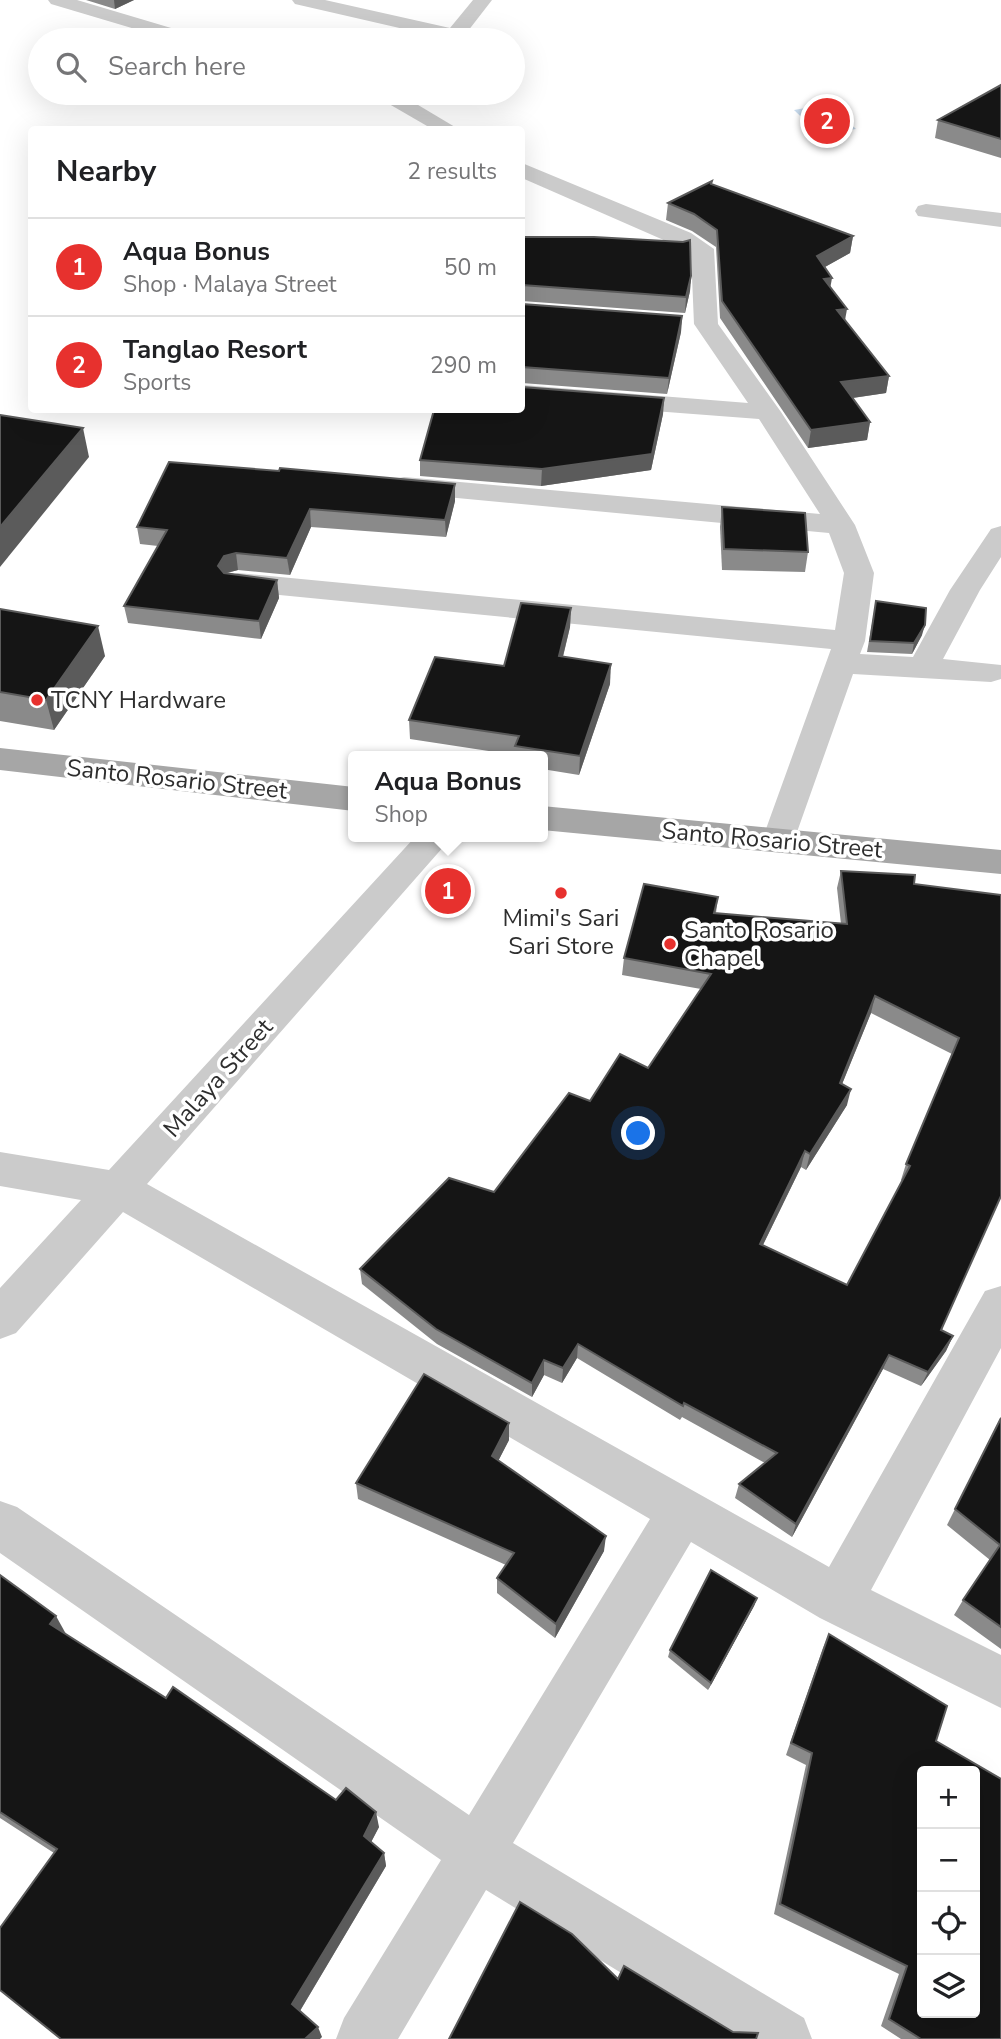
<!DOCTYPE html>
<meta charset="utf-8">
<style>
:root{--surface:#fff;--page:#f2f2f2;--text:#202124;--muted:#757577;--line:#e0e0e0;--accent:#e7312e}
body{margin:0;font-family:"Nunito Sans",sans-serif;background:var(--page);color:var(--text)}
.controls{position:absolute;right:21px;bottom:21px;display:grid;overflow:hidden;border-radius:7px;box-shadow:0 7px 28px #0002}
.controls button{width:63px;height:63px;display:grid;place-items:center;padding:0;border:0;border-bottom:2px solid var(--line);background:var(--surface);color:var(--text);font:35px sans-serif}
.you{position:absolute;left:639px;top:1134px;width:24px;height:24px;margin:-18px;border:5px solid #fff;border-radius:50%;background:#1a73e8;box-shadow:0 0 0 10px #1a73e833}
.badge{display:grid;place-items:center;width:46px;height:46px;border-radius:50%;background:var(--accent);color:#fff;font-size:23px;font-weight:700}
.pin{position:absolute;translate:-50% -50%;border:4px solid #fff;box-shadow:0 2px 7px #0006}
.popup{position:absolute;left:348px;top:751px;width:200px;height:91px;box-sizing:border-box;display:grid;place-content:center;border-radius:7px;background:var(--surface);filter:drop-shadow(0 2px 5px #0005);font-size:23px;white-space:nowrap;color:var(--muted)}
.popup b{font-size:26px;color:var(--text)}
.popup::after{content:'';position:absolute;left:50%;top:100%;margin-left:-14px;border:14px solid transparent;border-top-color:var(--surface)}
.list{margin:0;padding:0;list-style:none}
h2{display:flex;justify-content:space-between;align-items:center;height:91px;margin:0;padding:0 28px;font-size:30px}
h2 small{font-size:23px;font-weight:400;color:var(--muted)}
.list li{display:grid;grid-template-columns:46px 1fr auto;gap:21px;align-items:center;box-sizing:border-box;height:98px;padding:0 28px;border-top:2px solid var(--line)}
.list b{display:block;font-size:26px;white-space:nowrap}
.list p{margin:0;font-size:23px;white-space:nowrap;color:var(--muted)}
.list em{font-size:23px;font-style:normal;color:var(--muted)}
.icon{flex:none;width:38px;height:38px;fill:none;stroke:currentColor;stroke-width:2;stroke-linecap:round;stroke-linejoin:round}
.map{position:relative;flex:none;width:1001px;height:2039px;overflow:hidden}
.search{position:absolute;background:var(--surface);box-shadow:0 7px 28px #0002;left:28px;top:28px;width:497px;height:77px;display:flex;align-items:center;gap:18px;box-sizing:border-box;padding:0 24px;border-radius:38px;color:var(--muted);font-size:26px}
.panel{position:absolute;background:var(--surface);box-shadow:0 7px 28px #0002;left:28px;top:126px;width:497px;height:287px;border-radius:7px}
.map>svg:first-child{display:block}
.water{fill:#c7daec}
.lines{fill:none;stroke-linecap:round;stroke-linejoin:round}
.minor{fill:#cbcbcb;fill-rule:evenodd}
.major{fill:#a6a6a6;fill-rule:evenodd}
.wall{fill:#8a8a8a;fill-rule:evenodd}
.shaded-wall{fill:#5b5b5b}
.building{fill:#151515;stroke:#5b5b5b;stroke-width:2;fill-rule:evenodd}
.poi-dot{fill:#e7312e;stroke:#fff;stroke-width:2.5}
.labels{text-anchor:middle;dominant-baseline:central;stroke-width:7;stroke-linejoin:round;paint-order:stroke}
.poi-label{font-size:24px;fill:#2e2e2e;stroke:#fff;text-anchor:start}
.street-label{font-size:24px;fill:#2e2e2e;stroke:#fff}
</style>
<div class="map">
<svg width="1001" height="2039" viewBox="0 0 1001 2039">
<rect width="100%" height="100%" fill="#fff"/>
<polygon class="water" points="817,106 844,118 856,129 820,135 794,110"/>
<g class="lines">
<g class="minor">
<polygon points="48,0 77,0 198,36 201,40 172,40 51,4"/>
<polygon points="292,0 325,0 450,28 473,0 492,0 461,40 442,40 443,38 295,4"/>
<polygon points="374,93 398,93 460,130 434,130 377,97"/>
<polygon points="522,163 691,233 714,249 718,324 781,412 855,525 874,573 865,641 860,654 913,657 950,590 987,535 991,529 1001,526 1001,557 980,590 943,659 1001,665 1001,679 991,682 853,674 791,849 779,852 767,849 762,840 831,649 238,591 227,588 223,582 227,576 238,573 835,630 844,573 829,533 404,493 394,491 390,485 394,479 404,477 820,514 759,419 522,401 522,385 748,403 694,324 691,252 522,178"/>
<polygon points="926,204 1001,213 1001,227 918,216 915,211 918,206"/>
<polygon points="415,837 452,837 147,1184 829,1567 985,1291 1001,1286 1001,1348 871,1590 1001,1655 1001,1708 820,1618 691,1542 513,1843 804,2018 812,2039 729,2039 486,1890 398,2039 336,2039 344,2018 441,1860 0,1553 0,1501 17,1507 469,1815 650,1519 123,1212 16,1333 0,1339 0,1288 81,1200 0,1186 0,1152 109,1170"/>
</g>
<g class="major">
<polygon points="0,748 354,787 354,811 0,770"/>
<polygon points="542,806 1001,850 1001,874 542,830"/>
</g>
</g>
<g class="wall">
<polygon points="86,0 134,0 115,9"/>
<polygon points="1001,85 1001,158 935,138 938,120"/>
<polygon points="711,184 853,236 850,253 825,267 830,287 845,320 889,376 886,393 853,398 870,422 867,440 808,448 720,318 716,247 692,231 666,220 668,203"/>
<polygon points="522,237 594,237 683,242 690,240 691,276 690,291 685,313 522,301 522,304 682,316 681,332 667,394 522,383"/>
<polygon points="522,387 664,398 663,414 651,470 541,486 420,476 420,460"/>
<polygon points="455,484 455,501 446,537 311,527 290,575 238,570 227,573 277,580 279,598 261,639 128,623 124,606 158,546 140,544 137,527"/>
<polygon points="722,507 808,552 805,572 722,570 720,527"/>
<polygon points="876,601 922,635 912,654 867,652"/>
<polygon points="571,608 570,627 563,657 610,684 579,775 542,769 542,756 515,756 515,755 410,739 409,720 504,666"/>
<polygon points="0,609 105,656 54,730 0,721"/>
<path d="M841,871L914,884L1001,895L942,1331L953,1336L946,1351L921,1386L883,1369L792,1537L735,1498L739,1484L765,1463L682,1417L680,1420L577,1358L562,1383L544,1375L532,1397L437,1344L362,1284L360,1269L494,1192L590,1101L648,1068L701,989L622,975L624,958L718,897L716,913L841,924L837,888ZM871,1013L952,1054L906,1164L901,1180L902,1181L847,1285L763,1245L801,1167L806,1170L847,1105L842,1084Z"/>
<polygon points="1001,1417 1001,1649 954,1615 963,1600 990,1560 947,1525"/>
<polygon points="509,1440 498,1461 604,1551 555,1638 497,1593 497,1578 506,1565 358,1499 356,1483"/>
<polygon points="0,1575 66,1634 166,1698 379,1827 371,1842 384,1853 386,1866 300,2011 322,2037 54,1853 0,1818"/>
<polygon points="757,1598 754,1606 708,1690 668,1657 670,1650"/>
<polygon points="829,1634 936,1741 1001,2039 901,2039 881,2026 899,1974 774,1914 806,1765 786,1755 823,1648"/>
</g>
<g class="shaded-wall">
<polygon points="114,0 134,0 115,9"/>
<polygon points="853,236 850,253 814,273 817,256"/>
<polygon points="691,276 690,291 685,313 686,297"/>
<polygon points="832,278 829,295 824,279"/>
<polygon points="847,309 844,326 837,310"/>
<polygon points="682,316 681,332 667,394 669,378"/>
<polygon points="889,376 886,393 838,400 841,382"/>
<polygon points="664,398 663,414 651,470 541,486 542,469"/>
<polygon points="870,422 867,440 808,448 811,430"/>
<polygon points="83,428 89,457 0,567 0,527"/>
<polygon points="455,484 455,501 446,537 445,520"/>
<polygon points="310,509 311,527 290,575 287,558"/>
<polygon points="236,553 238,570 226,573 221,583 218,566 224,556"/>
<polygon points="277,580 279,598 261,639 259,621"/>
<polygon points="571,608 570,627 558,676 559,656"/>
<polygon points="925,625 922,635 912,654 914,643"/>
<polygon points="98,626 105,656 54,730 46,700"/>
<polygon points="611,664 610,684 579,775 580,756"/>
<polygon points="875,996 871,1013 836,1099 840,1083"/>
<polygon points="851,1089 847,1105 806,1170 810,1154"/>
<polygon points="805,1151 801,1167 756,1259 760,1244"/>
<polygon points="953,1336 946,1351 921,1386 928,1372"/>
<polygon points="578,1344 577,1358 562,1383 563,1368"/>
<polygon points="889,1355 883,1369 792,1537 796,1524"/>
<polygon points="544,1360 544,1375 532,1397 532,1383"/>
<polygon points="509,1423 509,1440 492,1473 492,1456"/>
<polygon points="606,1536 604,1551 555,1638 556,1624"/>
<polygon points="757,1598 754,1606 708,1690 711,1683"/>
<polygon points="56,1616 66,1634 50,1624"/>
<polygon points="376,1812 379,1827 367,1850 364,1836"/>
<polygon points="384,1853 386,1866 298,2014 292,2004"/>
<polygon points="318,2027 322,2037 320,2039 305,2039"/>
</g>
<g class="building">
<polygon points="1001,85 1001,139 938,120"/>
<polygon points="712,181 711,184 853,236 817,256 832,278 824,279 847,309 837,310 889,376 841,382 870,422 811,430 722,301 717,230 694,214 668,203"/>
<polygon points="522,237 594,237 683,242 690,240 691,276 686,297 522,285"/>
<polygon points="522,301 522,304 682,316 669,378 522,367"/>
<polygon points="522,384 522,387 664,398 652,454 542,469 420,460 434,410 522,410"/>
<polygon points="0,415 83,428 0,527"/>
<polygon points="169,462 279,471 280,468 455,484 445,520 310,509 287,558 236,553 224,556 218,566 224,573 277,580 259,621 124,606 167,530 137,527"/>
<polygon points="722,507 805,513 808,552 724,549"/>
<polygon points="876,601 926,608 925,625 914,643 870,641"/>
<polygon points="521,603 571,608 559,656 611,664 580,756 515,746 519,736 409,720 435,657 504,666"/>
<polygon points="0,609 98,626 46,700 0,692"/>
<path d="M841,871L915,875L914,884L1001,895V1196L941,1330L953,1336L928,1372L889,1355L796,1524L739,1484L777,1453L684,1403L683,1406L578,1344L563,1368L544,1360L532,1383L436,1329L360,1269L449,1178L494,1192L569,1093L590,1101L620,1054L648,1068L711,974L624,958L644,884L718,897L714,913L847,924ZM875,996L959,1038L906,1164L910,1166L847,1285L760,1244L805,1151L810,1154L851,1089L840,1083Z"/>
<polygon points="424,1374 509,1423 492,1456 606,1536 556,1624 497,1578 514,1553 356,1483"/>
<polygon points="1001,1418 1001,1627 963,1600 1000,1545 955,1509"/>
<polygon points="711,1570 757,1598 711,1683 670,1650"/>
<polygon points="0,1575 56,1616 50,1624 166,1698 173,1687 336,1800 346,1788 376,1812 364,1836 384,1853 292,2004 318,2027 305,2039 61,2039 0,1990 0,1928 57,1849 0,1812"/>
<path d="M829,1634L947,1706L936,1741L1001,1779V2039H921L889,2019L907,1966L780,1904L812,1753L791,1743ZM922,1771H975V2013H922Z"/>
<polygon points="520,1902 572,1934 618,1979 624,1966 733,2032 758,2033 756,2039 449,2039"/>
</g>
<g class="poi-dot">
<circle cx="37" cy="700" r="7"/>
<circle cx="561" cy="893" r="7"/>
<circle cx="670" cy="944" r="7"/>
</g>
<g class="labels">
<g class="poi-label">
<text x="51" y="700">TCNY Hardware</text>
<text x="561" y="918" text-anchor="middle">Mimi's Sari<tspan x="561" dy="28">Sari Store</tspan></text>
<text x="684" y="930">Santo Rosario<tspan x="684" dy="28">Chapel</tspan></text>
</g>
<g class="street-label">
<text transform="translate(177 779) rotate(6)">Santo Rosario Street</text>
<text transform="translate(772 840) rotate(5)">Santo Rosario Street</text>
<text transform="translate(218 1078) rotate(-48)">Malaya Street</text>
</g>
</g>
</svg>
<div class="controls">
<button>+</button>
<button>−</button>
<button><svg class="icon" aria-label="locate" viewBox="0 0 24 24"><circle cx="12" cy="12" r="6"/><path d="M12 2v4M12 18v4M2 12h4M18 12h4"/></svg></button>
<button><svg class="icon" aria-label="layers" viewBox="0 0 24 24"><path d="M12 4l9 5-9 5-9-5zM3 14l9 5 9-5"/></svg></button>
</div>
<div class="you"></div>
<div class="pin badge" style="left:448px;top:891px">1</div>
<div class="popup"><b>Aqua Bonus</b>Shop</div>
<div class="pin badge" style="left:827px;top:121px">2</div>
<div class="search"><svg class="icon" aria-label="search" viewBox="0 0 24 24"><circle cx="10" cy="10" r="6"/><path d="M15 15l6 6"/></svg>Search here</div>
<section class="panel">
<h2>Nearby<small>2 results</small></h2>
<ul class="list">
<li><span class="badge">1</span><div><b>Aqua Bonus</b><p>Shop · Malaya Street</p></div><em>50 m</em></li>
<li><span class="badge">2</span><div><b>Tanglao Resort</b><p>Sports</p></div><em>290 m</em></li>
</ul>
</section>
</div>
